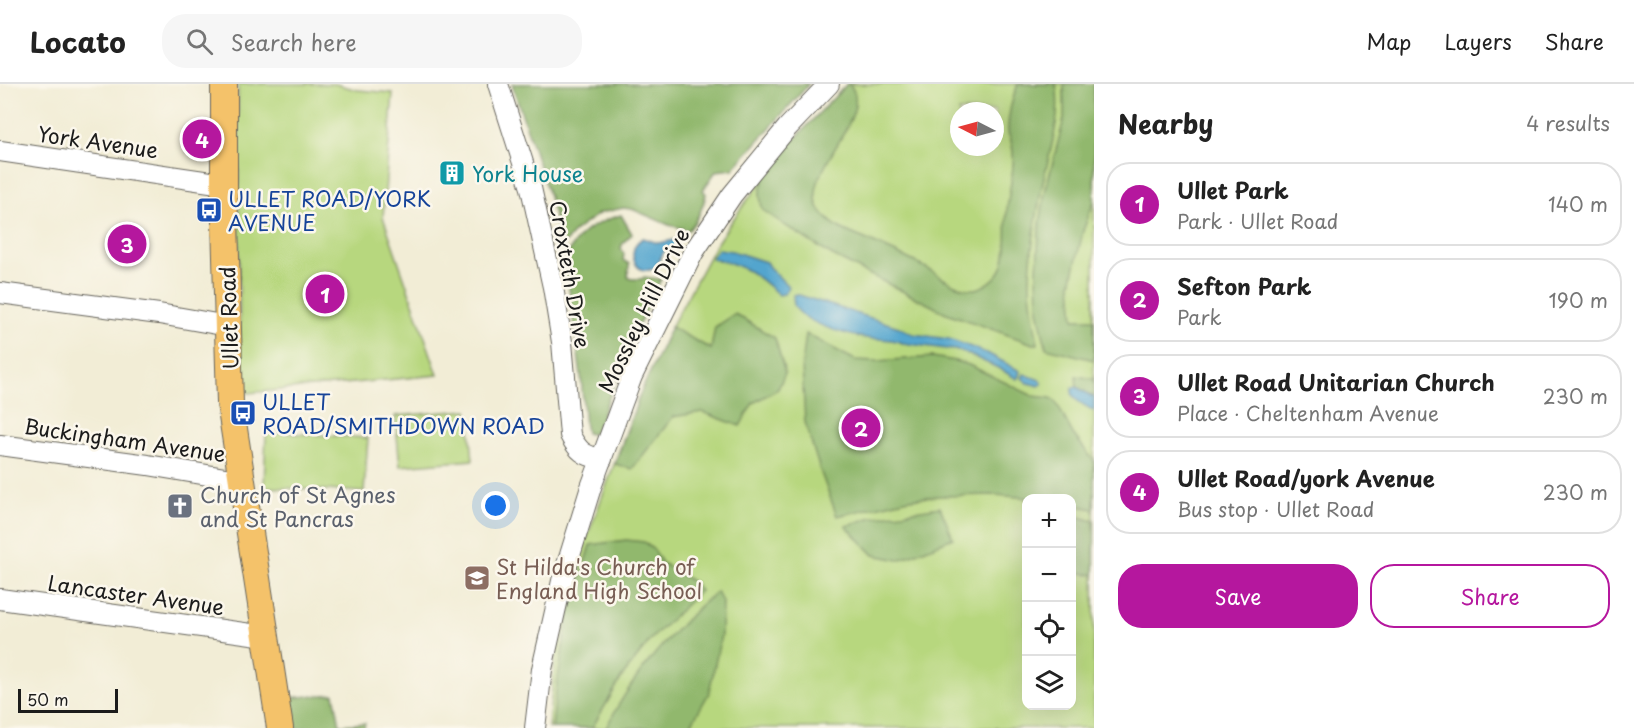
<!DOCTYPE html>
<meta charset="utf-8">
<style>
:root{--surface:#fff;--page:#f6f6f6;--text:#222;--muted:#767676;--line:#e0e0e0;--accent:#b5179e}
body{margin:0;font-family:"Playpen Sans",sans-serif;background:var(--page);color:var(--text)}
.controls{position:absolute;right:18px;bottom:18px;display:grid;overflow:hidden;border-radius:12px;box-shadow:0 6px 24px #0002}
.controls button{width:54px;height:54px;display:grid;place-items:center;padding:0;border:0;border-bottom:2px solid var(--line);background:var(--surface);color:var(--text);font:30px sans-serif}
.compass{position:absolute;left:950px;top:18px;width:54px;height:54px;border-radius:50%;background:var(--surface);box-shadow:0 6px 24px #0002;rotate:276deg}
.scale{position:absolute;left:18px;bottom:15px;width:100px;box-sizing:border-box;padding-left:6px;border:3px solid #1c1c1c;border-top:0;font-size:16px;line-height:21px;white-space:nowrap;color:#1c1c1c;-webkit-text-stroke:4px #fbf7ec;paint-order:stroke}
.you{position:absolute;left:496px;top:422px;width:21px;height:21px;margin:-15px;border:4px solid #fff;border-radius:50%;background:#1a73e8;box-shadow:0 0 0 9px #1a73e833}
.badge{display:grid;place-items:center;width:39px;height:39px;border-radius:50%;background:var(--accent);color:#fff;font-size:20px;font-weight:700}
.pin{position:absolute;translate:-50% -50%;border:3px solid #fff;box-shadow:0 2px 6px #0006}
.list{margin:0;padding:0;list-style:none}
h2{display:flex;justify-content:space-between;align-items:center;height:78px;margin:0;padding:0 24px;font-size:26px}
h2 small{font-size:20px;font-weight:400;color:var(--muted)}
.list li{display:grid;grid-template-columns:39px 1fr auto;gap:18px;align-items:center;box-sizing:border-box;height:84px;margin:0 12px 12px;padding:0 12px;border:2px solid var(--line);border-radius:24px}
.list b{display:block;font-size:22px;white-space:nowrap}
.list p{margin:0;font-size:20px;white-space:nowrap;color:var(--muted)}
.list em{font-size:20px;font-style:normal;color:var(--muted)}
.actions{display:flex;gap:12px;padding:18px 24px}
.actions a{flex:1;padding:14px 0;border:2px solid var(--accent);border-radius:24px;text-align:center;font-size:21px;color:var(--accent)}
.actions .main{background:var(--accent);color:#fff}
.icon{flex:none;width:33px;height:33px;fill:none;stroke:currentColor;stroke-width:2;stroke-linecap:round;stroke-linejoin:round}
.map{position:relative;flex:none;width:1094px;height:644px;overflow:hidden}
header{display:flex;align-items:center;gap:36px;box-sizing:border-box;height:84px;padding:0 30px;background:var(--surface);border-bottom:2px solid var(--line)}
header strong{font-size:28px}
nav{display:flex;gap:33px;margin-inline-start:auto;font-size:21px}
.search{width:420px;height:54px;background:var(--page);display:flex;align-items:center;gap:15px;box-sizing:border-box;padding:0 21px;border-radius:24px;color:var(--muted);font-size:22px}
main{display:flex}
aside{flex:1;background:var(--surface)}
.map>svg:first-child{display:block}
.green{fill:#b7d77e;stroke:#6a7a4d;stroke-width:1.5;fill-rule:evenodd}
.forest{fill:#91b86d;stroke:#566a44;stroke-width:1.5}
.water{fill:#53a5ce;stroke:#386075;stroke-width:1.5}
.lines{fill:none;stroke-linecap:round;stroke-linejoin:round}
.minor-casing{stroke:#67655d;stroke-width:22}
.major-casing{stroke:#67655d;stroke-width:28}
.minor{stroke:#fff;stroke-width:20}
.major{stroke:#f4c26a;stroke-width:26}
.labels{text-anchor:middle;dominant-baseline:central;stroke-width:5;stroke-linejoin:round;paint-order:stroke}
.street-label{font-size:21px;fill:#1c1c1c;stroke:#fbf7ec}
.culture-label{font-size:21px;fill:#0d838f;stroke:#fbf7ec;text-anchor:start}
.transit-label{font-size:21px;fill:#164399;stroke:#fbf7ec;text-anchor:start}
.worship-label{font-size:21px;fill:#5b616d;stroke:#fbf7ec;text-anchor:start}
.education-label{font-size:21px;fill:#785e54;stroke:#fbf7ec;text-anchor:start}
</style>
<header>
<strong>Locato</strong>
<div class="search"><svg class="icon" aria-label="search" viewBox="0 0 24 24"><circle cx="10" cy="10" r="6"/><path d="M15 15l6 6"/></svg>Search here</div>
<nav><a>Map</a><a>Layers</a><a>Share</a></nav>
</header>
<main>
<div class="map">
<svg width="1094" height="644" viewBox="0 0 1094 644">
<rect width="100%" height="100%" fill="#fbf7ec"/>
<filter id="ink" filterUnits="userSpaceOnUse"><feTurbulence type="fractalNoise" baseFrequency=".0167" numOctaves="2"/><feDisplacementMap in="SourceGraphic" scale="12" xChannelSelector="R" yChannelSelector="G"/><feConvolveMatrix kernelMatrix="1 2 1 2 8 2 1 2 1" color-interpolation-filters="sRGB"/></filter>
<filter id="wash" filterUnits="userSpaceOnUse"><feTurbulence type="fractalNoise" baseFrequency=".008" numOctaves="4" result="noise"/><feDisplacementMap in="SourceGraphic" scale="24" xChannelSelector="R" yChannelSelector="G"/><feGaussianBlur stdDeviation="1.35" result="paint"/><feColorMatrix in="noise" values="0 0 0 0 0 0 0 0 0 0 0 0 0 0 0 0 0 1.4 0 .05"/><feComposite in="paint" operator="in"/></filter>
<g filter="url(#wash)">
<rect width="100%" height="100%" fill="#f2edd6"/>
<g class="green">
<polygon points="238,0 335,0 358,6 393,9 383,133 438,291 248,309 240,300"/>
<path d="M847,0H1094V644H548L555,575L568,516L582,467L641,308L671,243L716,160L734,134L787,63ZM959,27H995V63H959ZM1026,414H1072V622H1026Z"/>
<polygon points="468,326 473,376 400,382 395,332"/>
<polygon points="266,348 368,354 364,408 264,403"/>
</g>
<g class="forest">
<path d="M512,0H809L733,85L716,87L703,106L706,110C703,124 698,135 689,146L669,141L632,125L623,124L600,129L576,146L564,160L561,159L549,112Z"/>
<path d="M847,0H849C878,29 799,91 819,124C822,130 833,140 838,143C849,149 861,153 872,158C888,165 905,173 921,181C937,189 956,207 975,205C984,204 999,193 1002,183C1009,165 1005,143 1007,125C1009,104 1016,82 1012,61C1011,55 1007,50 1008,44C1008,28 1012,15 1018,0H1056C1063,38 1046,76 1040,113C1035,141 1029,178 1030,205C1031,223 1035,242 1038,260H1033L944,228L906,209L831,171L786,142L763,126L761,119L760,109L764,93L787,63Z"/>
<polygon points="1064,0 1094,0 1094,117 1083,147 1071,200 1074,235 1094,235 1094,276 1046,264 1038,226 1037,188 1039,146 1045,108 1064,35"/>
<path d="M621,131L632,150L623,159L621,164L624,170L623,176L629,180L628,193L631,195H642L644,193L661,195L634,250L595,349L590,350L586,349L585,343L581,292L565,176C576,149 594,139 621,131Z"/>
<polygon points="735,230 775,254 785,289 778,305 753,319 740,342 702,328 673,333 632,385 615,380 641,308 671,243 711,265 715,243"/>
<polygon points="806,250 855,276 877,277 933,273 955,277 969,281 1033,312 1051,314 1056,318 1073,350 1094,377 1094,425 1072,421 1072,414 1029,414 996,411 939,412 909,415 837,432 820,386 805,338 802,281"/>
<polygon points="1076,292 1094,295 1094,314 1077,303"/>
<polygon points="940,423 953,454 899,476 874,471 846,442 869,434"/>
<polygon points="1072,431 1094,437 1094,491 1074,488 1072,485"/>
<polygon points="626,456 644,458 655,467 662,479 695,499 700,507 651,555 622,593 592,644 552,644 556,607 567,537 590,461"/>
<path d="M717,508L722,518L721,551L709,609L689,644H606C627,602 655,566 689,533C698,524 706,515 717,508Z"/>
<polygon points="334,610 340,641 365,639 364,644 293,644 288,614"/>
</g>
<g class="water">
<path d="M643,154L658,159L674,156L677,161L676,166H665L655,184C635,195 624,164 643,154Z"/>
<path d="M718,165L732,167L766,178L769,183L789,203L784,210L779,211C757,191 742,179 712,175V173Z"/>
<path d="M796,210L899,243L913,250L949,255L966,261L989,270L1020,287L1019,292L1017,295L998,284L961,267L902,259C891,254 878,256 865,254C847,251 802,239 794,221C794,220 793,212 793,211Z"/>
<polygon points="1024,290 1040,296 1042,300 1039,302 1028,299 1022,294"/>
<path d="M1077,303L1094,314V327C1085,321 1070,316 1072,304Z"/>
</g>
</g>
<g filter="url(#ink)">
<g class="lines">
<defs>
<g id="minor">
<path d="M498,0L531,104L553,203L562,258L570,351C578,367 584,372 602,375"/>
<polyline points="0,67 224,100"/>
<polyline points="0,209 159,230 228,242"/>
<polyline points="0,361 148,381 243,397"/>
<polyline points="0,515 265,552"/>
<polyline points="535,644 542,585 562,497 591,403 632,292 693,169 732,111 787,44 829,0"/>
</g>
<polyline id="major" points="224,0 224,100 230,319 280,644"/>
</defs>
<use href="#minor" class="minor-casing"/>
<use href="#major" class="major-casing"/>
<use href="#minor" class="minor"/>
<use href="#major" class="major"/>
</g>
</g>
<defs>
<symbol id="building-square" viewBox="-11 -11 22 22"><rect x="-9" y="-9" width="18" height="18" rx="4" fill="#0f9aa8" stroke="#fbf7ec"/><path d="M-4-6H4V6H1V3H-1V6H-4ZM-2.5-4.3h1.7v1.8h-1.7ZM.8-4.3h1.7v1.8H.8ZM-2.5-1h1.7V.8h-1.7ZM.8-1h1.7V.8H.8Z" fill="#fff"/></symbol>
<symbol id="bus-square" viewBox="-11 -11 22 22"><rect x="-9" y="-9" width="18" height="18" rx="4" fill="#1a4fb4" stroke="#fbf7ec"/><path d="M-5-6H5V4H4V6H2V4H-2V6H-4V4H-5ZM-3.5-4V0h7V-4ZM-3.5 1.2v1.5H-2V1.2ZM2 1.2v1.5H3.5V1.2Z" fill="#fff"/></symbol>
<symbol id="church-square" viewBox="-11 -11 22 22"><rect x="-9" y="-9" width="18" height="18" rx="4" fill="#6b7280" stroke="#fbf7ec"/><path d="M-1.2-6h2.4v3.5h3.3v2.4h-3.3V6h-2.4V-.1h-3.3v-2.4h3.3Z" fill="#fff"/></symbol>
<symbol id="school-square" viewBox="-11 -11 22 22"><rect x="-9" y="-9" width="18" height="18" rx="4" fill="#8d6e63" stroke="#fbf7ec"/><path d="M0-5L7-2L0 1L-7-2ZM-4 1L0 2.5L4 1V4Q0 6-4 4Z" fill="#fff"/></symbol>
</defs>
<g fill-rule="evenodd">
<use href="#building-square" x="437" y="74" width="30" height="30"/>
<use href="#bus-square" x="194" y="111" width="30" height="30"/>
<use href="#bus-square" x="228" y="314" width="30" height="30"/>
<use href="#church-square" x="165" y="407" width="30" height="30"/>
<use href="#school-square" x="462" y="479" width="30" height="30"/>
</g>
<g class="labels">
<g class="street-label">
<text transform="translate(98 57) rotate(8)">York Avenue</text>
<text transform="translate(571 190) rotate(80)">Croxteth Drive</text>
<text transform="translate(643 226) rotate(-64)">Mossley Hill Drive</text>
<text transform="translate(228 234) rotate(-92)">Ullet Road</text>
<text transform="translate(125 355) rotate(8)">Buckingham Avenue</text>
<text transform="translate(136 510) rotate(8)">Lancaster Avenue</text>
</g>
<g class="culture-label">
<text x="472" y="89">York House</text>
</g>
<g class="transit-label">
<text x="228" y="114">ULLET ROAD/YORK<tspan x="228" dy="24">AVENUE</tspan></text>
<text x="262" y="317">ULLET<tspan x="262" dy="24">ROAD/SMITHDOWN ROAD</tspan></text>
</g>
<g class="worship-label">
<text x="200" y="410">Church of St Agnes<tspan x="200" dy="24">and St Pancras</tspan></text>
</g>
<g class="education-label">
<text x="496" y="482">St Hilda's Church of<tspan x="496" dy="24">England High School</tspan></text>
</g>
</g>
</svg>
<div class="controls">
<button>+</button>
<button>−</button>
<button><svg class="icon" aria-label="locate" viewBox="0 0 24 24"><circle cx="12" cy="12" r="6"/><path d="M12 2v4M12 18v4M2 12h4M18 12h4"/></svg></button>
<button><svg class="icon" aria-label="layers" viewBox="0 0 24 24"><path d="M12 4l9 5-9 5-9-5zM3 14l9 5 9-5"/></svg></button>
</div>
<svg class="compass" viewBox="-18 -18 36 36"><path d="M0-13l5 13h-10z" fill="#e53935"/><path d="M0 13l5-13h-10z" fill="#767676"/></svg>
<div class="scale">50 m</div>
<div class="you"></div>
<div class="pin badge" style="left:325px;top:210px">1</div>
<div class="pin badge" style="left:861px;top:344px">2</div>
<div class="pin badge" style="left:127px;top:160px">3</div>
<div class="pin badge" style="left:202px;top:55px">4</div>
</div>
<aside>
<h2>Nearby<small>4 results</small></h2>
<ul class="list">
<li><span class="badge">1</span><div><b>Ullet Park</b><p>Park · Ullet Road</p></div><em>140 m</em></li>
<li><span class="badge">2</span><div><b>Sefton Park</b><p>Park</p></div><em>190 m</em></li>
<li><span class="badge">3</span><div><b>Ullet Road Unitarian Church</b><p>Place · Cheltenham Avenue</p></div><em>230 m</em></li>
<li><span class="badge">4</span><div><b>Ullet Road/york Avenue</b><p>Bus stop · Ullet Road</p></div><em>230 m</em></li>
</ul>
<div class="actions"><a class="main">Save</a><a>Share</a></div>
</aside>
</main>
